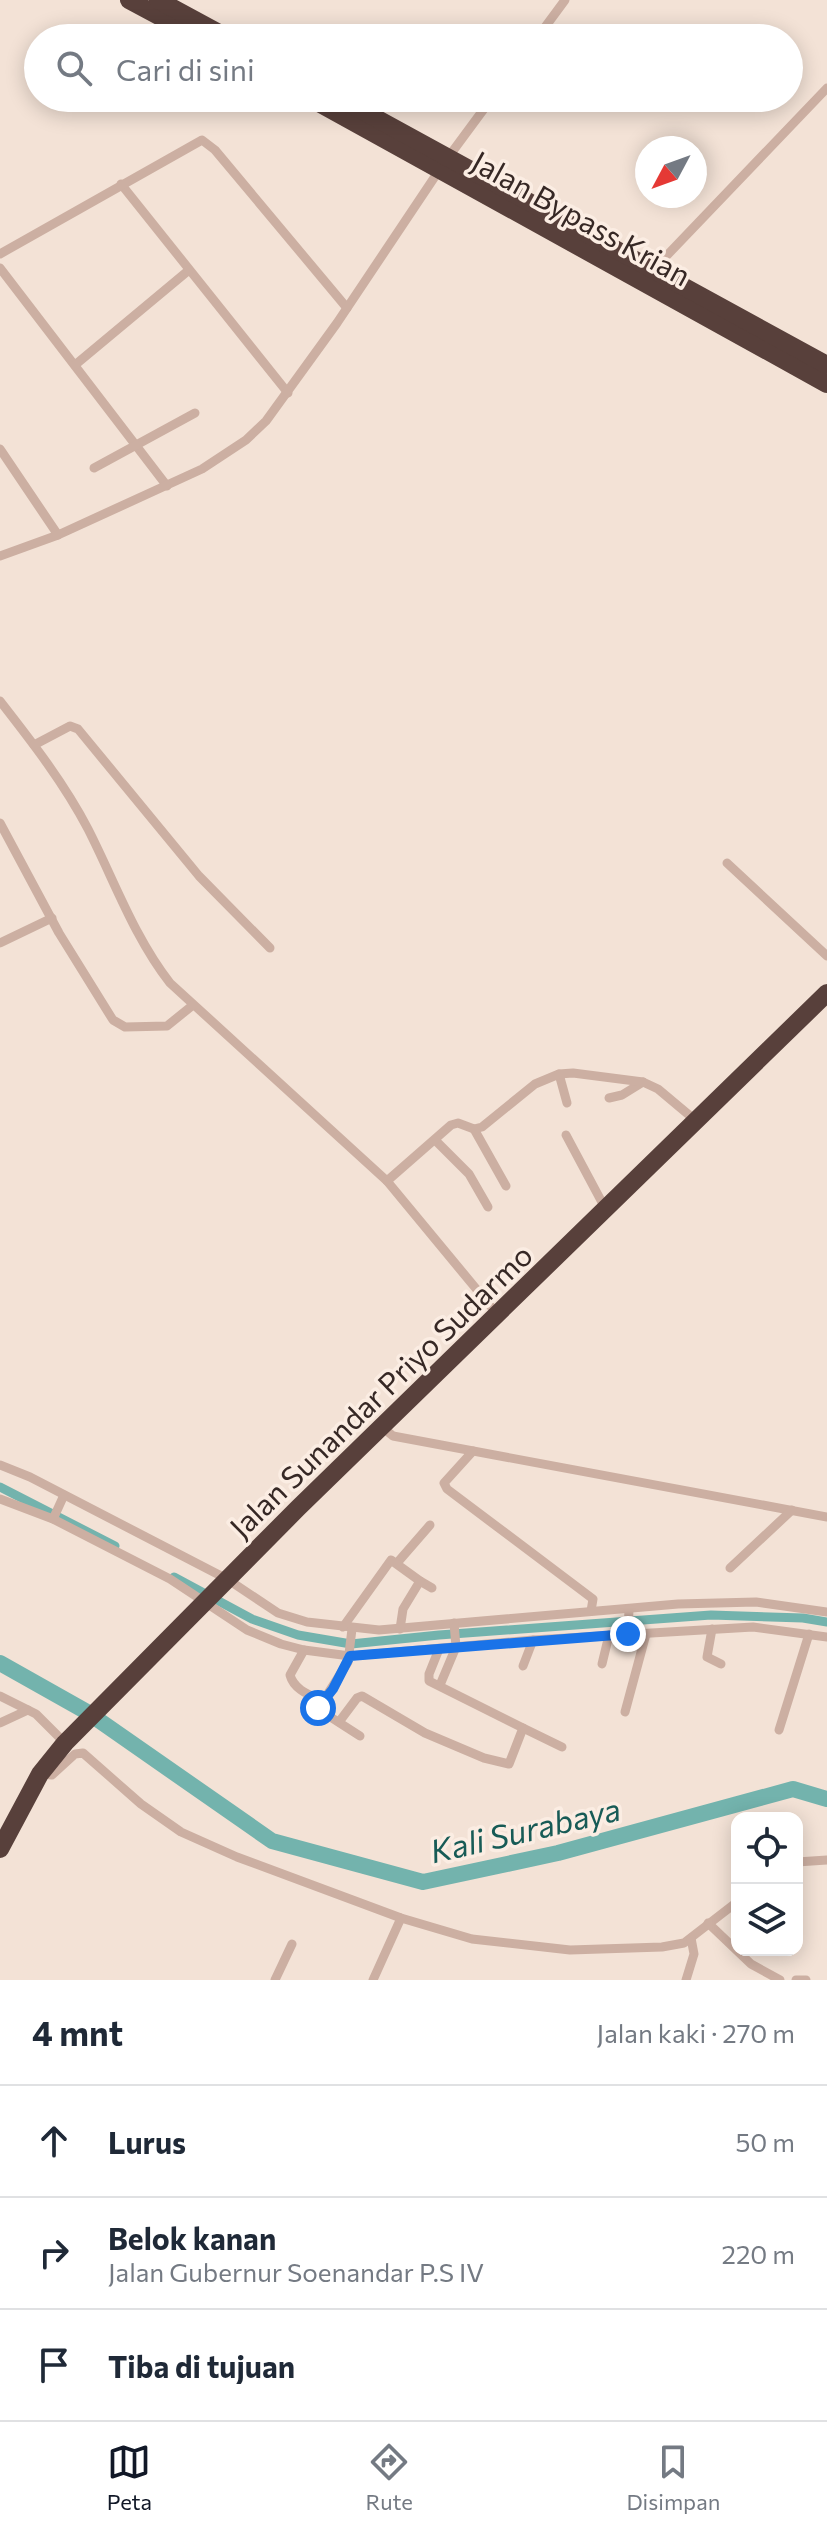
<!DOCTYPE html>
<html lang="id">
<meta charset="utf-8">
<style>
:root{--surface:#fff;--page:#f2f2f3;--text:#1f2937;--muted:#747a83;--line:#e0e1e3;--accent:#111827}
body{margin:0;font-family:Commissioner,sans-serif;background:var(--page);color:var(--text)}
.controls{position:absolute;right:24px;bottom:24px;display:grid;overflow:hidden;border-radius:16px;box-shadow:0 4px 20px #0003}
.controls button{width:72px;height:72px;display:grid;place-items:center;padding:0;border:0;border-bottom:2px solid var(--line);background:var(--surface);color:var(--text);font:40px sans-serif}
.compass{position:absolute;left:635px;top:136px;width:72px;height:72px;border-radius:50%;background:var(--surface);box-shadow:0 4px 20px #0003;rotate:229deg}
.stop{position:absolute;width:24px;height:24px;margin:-18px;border:6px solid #1a73e8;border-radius:50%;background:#fff}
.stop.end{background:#1a73e8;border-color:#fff;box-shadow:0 2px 8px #0008}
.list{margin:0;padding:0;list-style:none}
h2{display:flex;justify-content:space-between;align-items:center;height:104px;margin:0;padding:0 32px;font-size:34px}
h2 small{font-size:26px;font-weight:400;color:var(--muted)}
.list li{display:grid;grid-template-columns:52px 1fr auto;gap:24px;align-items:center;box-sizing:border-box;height:112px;padding:0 32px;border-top:2px solid var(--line)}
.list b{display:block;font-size:30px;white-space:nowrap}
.list p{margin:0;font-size:26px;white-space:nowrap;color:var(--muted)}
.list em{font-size:26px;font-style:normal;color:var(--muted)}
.icon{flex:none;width:44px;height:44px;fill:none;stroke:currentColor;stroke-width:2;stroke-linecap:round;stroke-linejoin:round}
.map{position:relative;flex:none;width:827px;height:1980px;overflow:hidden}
.search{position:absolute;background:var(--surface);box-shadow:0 4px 20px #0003;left:24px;right:24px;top:24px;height:88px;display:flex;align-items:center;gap:20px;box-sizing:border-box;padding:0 28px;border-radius:44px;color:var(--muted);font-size:30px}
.sheet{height:440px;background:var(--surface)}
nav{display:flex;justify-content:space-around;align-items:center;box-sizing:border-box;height:112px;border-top:2px solid var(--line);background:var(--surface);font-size:22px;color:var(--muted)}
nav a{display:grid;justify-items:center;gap:4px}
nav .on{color:var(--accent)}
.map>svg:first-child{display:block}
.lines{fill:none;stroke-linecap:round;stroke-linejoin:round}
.canal{stroke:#73b3ad;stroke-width:9}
.river{stroke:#73b3ad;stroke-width:16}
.street{stroke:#ccafa2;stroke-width:9}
.highway{stroke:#58403b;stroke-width:18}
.route{stroke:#1a73e8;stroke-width:10}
.labels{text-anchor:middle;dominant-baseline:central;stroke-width:7;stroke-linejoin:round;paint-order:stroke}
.street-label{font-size:30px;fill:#362825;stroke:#fbede3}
.water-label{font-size:32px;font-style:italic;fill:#175b56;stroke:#fbede3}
</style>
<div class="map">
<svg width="827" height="1980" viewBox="0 0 827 1980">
<rect width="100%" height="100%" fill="#f3e2d6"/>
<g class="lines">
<g class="canal">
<polyline points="0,1487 115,1546"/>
<polyline points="174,1577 252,1619 298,1635 351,1644 439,1635 711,1615 803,1618 827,1622"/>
</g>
<polyline class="river" points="0,1663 87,1712 272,1841 423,1882 558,1853 793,1789 827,1799"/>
<g class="street">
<polyline points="537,38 565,0"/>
<polyline points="121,184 288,393"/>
<polyline points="0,254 202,140 215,150 347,308"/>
<polyline points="0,268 167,486"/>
<polyline points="652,271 827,88"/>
<polyline points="75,365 189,270"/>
<polyline points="0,449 58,535"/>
<polyline points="94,468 195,413"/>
<polyline points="0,556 58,535 202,469 246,440 266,421 337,323 444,163 492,98"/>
<path d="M0,701C32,742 64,783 88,829C114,880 134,937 170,983L387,1181L497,1314"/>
<polyline points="34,745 70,726 78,729 199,876 270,948"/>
<polyline points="0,823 59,933 113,1020 125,1027 167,1026 193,1005"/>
<polyline points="727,863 827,956"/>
<polyline points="0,943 52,918"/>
<polyline points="559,1074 567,1103"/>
<polyline points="609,1098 622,1095 643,1082"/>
<polyline points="474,1129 506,1186"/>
<polyline points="566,1135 605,1208"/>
<polyline points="435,1140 469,1174 488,1207"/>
<polyline points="387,1181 451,1125 458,1123 474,1129 482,1127 535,1084 559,1074 573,1073 643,1082 658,1089 695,1120"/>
<polyline points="382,1427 393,1436 827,1517"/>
<polyline points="473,1451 444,1483 447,1489 593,1599 591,1611"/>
<polyline points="0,1465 30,1477 227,1579 278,1613 307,1622 379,1630 678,1604 756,1602 827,1612"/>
<polyline points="0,1499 53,1519 170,1579 247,1630 281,1644 304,1650 350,1656 533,1640 753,1627 827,1637"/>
<polyline points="53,1519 64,1495"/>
<polyline points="397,1563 430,1525"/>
<polyline points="730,1568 792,1510"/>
<polyline points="420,1581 432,1588"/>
<polyline points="343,1627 391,1560 420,1581 403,1609 400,1629"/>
<polyline points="352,1629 348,1662 318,1709 360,1736"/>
<polyline points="712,1629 707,1657 721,1664"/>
<polyline points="628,1634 629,1609"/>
<path d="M304,1650L290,1675C294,1690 310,1695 323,1701"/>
<polyline points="602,1664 609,1635"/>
<polyline points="523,1666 533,1640"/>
<polyline points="440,1685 456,1647 454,1623"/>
<polyline points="0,1696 36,1714 65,1743"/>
<polyline points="625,1712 646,1634"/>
<polyline points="339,1722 357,1698 362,1696 425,1733 484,1758 509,1764 523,1728 429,1681 429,1674 439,1649"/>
<polyline points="0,1723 28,1710"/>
<polyline points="523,1728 562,1747"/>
<polyline points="779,1730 809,1634"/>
<polyline points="40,1774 52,1775 75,1754 83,1753 141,1804 181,1832 237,1857 401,1918 472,1939 570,1950 662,1947 684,1943 737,1902"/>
<polyline points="797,1862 827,1860"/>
<polyline points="708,1923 751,1964 780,1980"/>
<polyline points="275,1980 292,1944"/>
<polyline points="373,1980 401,1918"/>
<polyline points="686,1980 694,1954 691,1938"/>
<polyline points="796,1980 806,1980"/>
</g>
<g class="highway">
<polyline points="129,0 200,38"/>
<polyline points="158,0 228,38"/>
<polyline points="310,98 827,384"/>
<polyline points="339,98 827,365"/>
<polyline points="0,1849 40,1774 65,1743 298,1508 827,993"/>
</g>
</g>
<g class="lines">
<polyline class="route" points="318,1708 333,1689 350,1656 628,1634"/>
</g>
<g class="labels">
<g class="street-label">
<text transform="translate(582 217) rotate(29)">Jalan Bypass Krian</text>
<text transform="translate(380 1390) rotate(-44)">Jalan Sunandar Priyo Sudarmo</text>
</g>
<g class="water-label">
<text transform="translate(525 1829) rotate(-13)">Kali Surabaya</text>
</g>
</g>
</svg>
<div class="controls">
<button><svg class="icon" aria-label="locate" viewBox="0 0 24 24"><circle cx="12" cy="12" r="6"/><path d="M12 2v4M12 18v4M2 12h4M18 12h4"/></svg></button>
<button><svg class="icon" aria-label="layers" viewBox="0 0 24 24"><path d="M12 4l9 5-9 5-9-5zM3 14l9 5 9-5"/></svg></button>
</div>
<svg class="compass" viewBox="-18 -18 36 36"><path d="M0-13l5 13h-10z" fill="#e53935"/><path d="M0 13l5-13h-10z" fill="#747a83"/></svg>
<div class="stop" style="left:318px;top:1708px"></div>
<div class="stop end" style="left:628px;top:1634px"></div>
<div class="search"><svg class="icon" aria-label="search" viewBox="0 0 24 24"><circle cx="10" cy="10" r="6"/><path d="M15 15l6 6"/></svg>Cari di sini</div>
</div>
<section class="sheet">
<h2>4 mnt<small>Jalan kaki · 270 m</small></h2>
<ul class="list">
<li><svg class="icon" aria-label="ahead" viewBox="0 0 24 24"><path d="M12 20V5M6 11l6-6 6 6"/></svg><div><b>Lurus</b></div><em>50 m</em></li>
<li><svg class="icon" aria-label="right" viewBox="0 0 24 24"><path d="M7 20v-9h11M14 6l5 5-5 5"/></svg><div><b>Belok kanan</b><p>Jalan Gubernur Soenandar P.S IV</p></div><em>220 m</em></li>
<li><svg class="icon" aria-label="arrive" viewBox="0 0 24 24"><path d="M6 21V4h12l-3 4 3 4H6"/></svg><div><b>Tiba di tujuan</b></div></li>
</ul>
</section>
<nav>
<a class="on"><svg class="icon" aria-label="map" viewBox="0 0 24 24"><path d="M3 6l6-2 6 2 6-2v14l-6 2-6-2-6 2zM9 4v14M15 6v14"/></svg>Peta</a>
<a><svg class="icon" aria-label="directions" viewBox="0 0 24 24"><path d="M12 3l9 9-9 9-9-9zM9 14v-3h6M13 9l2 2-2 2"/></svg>Rute</a>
<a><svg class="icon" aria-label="saved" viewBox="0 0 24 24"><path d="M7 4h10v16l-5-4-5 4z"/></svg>Disimpan</a>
</nav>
